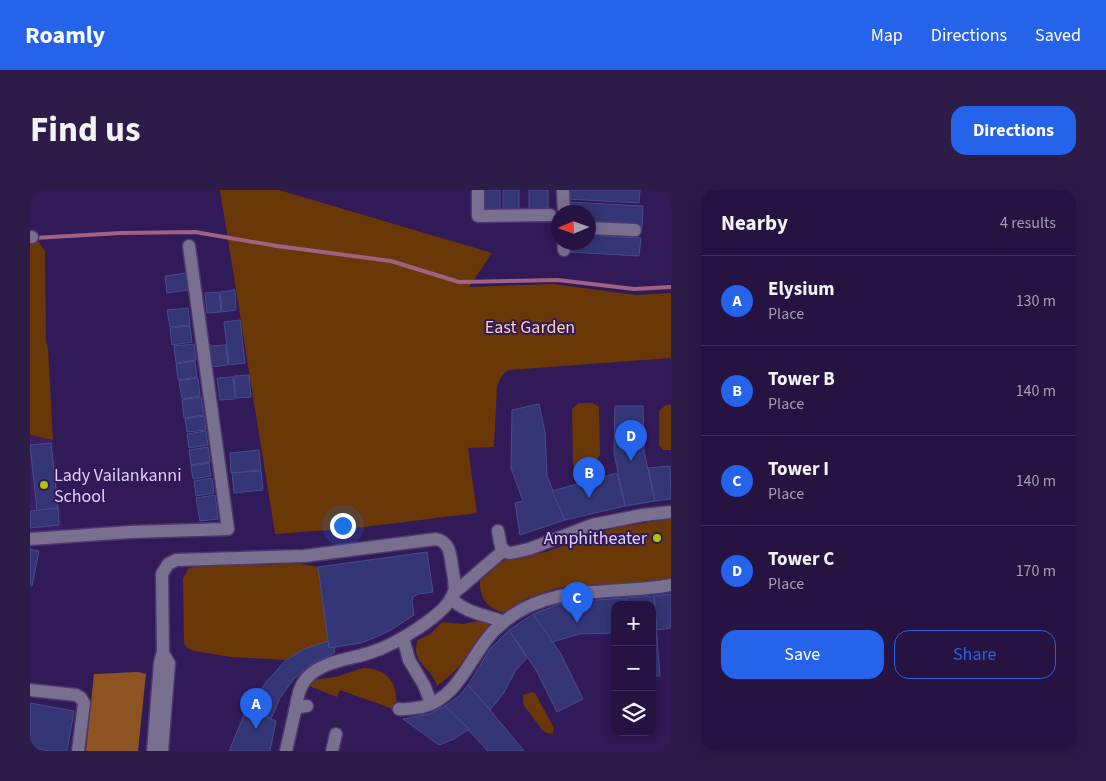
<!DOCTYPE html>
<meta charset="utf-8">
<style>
:root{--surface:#261341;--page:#2e1c48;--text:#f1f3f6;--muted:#a49eb1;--line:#42325a;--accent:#2563eb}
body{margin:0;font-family:"Source Sans 3",sans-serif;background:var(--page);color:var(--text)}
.controls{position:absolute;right:15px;bottom:15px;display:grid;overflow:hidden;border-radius:10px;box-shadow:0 2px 12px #0003}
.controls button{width:45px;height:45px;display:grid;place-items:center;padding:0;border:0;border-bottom:1px solid var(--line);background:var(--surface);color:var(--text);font:25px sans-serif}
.compass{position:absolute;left:521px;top:15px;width:45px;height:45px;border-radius:50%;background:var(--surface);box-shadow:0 2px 12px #0003;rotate:268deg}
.you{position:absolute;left:312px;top:335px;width:18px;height:18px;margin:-12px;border:4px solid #fff;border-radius:50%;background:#1a73e8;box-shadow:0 0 0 8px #1a73e833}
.badge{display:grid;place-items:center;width:32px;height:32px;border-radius:50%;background:var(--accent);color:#fff;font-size:16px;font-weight:700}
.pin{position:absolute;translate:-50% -41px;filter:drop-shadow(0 1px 2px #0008)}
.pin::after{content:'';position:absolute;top:26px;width:18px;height:15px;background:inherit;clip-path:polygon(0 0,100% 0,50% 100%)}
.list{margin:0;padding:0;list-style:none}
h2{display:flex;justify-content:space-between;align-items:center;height:65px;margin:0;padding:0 20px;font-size:21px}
h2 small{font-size:16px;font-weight:400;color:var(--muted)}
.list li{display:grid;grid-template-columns:32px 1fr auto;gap:15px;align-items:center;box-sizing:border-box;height:90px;padding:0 20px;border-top:1px solid var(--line)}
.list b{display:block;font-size:19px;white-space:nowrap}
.list p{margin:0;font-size:16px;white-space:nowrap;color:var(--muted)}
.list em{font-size:16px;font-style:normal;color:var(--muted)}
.actions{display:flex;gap:10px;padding:15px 20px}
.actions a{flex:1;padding:11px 0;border:1px solid var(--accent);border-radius:15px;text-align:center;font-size:18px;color:var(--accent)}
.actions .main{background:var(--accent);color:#fff}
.icon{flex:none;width:28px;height:28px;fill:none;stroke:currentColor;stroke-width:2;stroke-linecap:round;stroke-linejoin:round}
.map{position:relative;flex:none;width:641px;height:561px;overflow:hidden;border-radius:15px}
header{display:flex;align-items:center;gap:30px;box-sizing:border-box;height:70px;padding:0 25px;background:var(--accent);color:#fff}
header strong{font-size:24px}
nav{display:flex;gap:28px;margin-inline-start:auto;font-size:18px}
.intro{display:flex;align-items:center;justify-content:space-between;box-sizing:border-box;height:120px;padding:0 30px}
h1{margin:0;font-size:35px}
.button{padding:12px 22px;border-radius:15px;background:var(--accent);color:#fff;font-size:18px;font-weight:700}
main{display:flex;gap:30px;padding:0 30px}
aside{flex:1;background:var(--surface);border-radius:15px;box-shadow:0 2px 12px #0003}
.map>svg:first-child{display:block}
.built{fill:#3a1d63}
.green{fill:#6a3806}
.forest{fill:#8d5320}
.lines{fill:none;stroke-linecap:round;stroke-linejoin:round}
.stream{stroke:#a16185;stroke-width:4}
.building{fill:#343676;stroke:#474c8e}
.minor-casing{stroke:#4d3771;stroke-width:15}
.minor{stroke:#79708f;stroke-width:12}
.poi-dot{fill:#aec509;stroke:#321957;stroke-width:2}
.labels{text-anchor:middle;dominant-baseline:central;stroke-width:4;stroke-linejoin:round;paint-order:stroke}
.park-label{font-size:18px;fill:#fcd2b3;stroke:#321957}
.poi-label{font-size:18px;fill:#dcd2f8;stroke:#321957;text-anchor:start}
</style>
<header>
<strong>Roamly</strong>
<nav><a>Map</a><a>Directions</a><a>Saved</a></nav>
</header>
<div class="intro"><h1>Find us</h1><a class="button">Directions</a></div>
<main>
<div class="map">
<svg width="641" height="561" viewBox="0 0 641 561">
<rect width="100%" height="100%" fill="#321957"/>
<polygon class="built" points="0,245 23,250 34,343 0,345"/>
<g class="green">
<path d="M190,0H249L462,63L439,97L523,94L606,105L641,103V168L479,180C472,184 469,190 467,197L464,257L438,258L447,323L326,338L245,344Z"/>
<polygon points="8,51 15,61 16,149 18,159 23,250 0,245 0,52"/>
<path d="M549,213H563L569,217L570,265C565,275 553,279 543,275L542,219Z"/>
<polygon points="636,215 641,215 641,260 633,260 629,255 629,221"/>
<path d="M641,329V388L611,392L538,396L524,399L497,408L474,423C458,419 449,408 450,391L467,375L482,366H495L516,362L567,343L588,337Z"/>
<polygon points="270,374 288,377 298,451 274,459 256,470 201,467 164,461 157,458 154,453 153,388 158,379 167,375"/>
<path d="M454,430L461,432V435C445,458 430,479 407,496C402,477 379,472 388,450L400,444L412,432L433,434Z"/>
<path d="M333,478C359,478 369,495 366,520L310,500L307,507L279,496L278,494L281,490L306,487Z"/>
<polygon points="502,502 505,503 524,538 523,543 519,544 512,540 493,514 493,505"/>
</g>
<polygon class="forest" points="108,482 116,484 108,561 56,561 64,484"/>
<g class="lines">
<polyline class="stream" points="4,48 91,43 165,42 247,56 361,71 429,92 528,90 604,99 641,97"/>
</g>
<g class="building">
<polygon points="452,0 470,0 470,20 452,19"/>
<rect x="473" y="0" width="16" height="19"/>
<rect x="499" y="0" width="19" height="19"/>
<polygon points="537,0 610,0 609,13 537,9"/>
<polygon points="538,12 613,16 612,38 558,35 558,22 537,22"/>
<polygon points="558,45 611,48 609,66 539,62 539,52 558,52"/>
<polygon points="156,83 159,100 137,103 135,86"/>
<polygon points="205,100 206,120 192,122 190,102"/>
<polygon points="189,102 191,122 177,123 175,103"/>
<polygon points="158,118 160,135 140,137 137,120"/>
<polygon points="210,130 215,173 199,175 194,132"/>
<polygon points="160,136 162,152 142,155 140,138"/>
<polygon points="164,154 166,170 146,173 144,156"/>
<polygon points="196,155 198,175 182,177 180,156"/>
<polygon points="165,171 167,187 148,190 146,174"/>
<polygon points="219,185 221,207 206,208 204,186"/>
<polygon points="203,187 205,209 190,210 187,188"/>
<polygon points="168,188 170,206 152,209 149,191"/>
<polygon points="171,207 174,225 154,228 152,210"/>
<polygon points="509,214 515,242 517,286 535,330 490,345 485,313 493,311 481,278 482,220"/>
<polygon points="585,216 613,216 614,261 625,311 595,316 584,263"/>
<polygon points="174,226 176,240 157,242 155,229"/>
<polygon points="176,241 178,255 159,258 157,244"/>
<polygon points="21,253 28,318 7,321 0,255"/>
<polygon points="178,257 180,272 161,275 159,260"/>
<polygon points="229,260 231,280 201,283 200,263"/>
<polygon points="179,273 181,286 163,289 161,276"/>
<polygon points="640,276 641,309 625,311 618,278"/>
<polygon points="231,281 233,300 204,303 202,283"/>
<polygon points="587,283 595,316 535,330 522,301"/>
<polygon points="182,288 184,303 166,306 164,291"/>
<polygon points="185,305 188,329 170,331 166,308"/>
<polygon points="28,318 29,335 0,338 0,321"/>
<polygon points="0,359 9,361 2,396 0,395"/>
<polygon points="397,362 403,402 388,404 383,407 382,411 384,425 361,440 346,447 331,453 299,458 288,377"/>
<polygon points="641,404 641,438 627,440 624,406"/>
<polygon points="624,406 630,486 622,486 622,415 596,415 596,408"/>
<polygon points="596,408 596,415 585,415 585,443 550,444 522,452 503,424 535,412"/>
<polygon points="503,424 531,464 553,509 527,522 506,480 479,440"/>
<polygon points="479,440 497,468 486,480 473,504 460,520 438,495 460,459"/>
<polygon points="298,451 299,458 305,457 304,463 280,475 263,490 250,508 241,529 216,520 237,491 256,470 274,459"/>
<polygon points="438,495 460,520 494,561 458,561 415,516 429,506"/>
<polygon points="0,513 44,521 37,561 19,561 0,558"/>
<polygon points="415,516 439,539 424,549 409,555 373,529 399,524"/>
<polygon points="216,520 246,531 240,561 199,561"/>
</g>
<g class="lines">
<defs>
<g id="minor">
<polyline points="448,0 448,26 520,25"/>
<polyline points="533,0 534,22"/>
<polyline points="558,38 605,40"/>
<polyline points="0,47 2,47"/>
<polyline points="534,52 534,60"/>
<polyline points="468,341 471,357 475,362 481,363 499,359 562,335 613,325 641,322"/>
<polyline points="0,349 100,342 198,339 159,56"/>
<polyline points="423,404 474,360"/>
<path d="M421,408C434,423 457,425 474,432"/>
<polyline points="373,448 379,470 394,495 401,513"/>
<polyline points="0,500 46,505 51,508 54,513 48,561"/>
<path d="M369,519C377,520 384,518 392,517C428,508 439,469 461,444C465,439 471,435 475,431C522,392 586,406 641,395"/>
<path d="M123,561L130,473L133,461L132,384L138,374L146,370L274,366L406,349C420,352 420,364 422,376C423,384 426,395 424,403C416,425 364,455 342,462C323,469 298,470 281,484C269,494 268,506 265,521"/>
<polyline points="132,561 139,473 133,463"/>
<polyline points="256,561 265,521 269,517 277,516"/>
<polyline points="302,561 306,544"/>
</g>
</defs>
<use href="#minor" class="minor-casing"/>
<use href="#minor" class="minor"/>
</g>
<g class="poi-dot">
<circle cx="14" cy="295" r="5"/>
<circle cx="627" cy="348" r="5"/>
</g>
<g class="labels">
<g class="park-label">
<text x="500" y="137">East Garden</text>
</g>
<g class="poi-label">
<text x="24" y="285">Lady Vailankanni<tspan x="24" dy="21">School</tspan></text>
<text x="617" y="348" text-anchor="end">Amphitheater</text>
</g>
</g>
</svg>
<div class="controls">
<button>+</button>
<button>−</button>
<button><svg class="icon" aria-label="layers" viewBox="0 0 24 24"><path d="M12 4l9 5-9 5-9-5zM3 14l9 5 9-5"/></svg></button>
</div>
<svg class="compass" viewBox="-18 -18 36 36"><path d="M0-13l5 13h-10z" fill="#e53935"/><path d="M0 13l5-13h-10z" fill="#a49eb1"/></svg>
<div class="you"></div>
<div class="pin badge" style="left:226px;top:539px">A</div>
<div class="pin badge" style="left:559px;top:308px">B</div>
<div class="pin badge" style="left:547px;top:433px">C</div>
<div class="pin badge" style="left:601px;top:271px">D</div>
</div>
<aside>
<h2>Nearby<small>4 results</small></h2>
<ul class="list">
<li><span class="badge">A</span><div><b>Elysium</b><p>Place</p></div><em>130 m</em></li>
<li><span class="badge">B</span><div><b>Tower B</b><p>Place</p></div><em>140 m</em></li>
<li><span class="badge">C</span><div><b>Tower I</b><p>Place</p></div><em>140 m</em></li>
<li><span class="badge">D</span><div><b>Tower C</b><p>Place</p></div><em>170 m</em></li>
</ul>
<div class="actions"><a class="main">Save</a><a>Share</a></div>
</aside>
</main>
